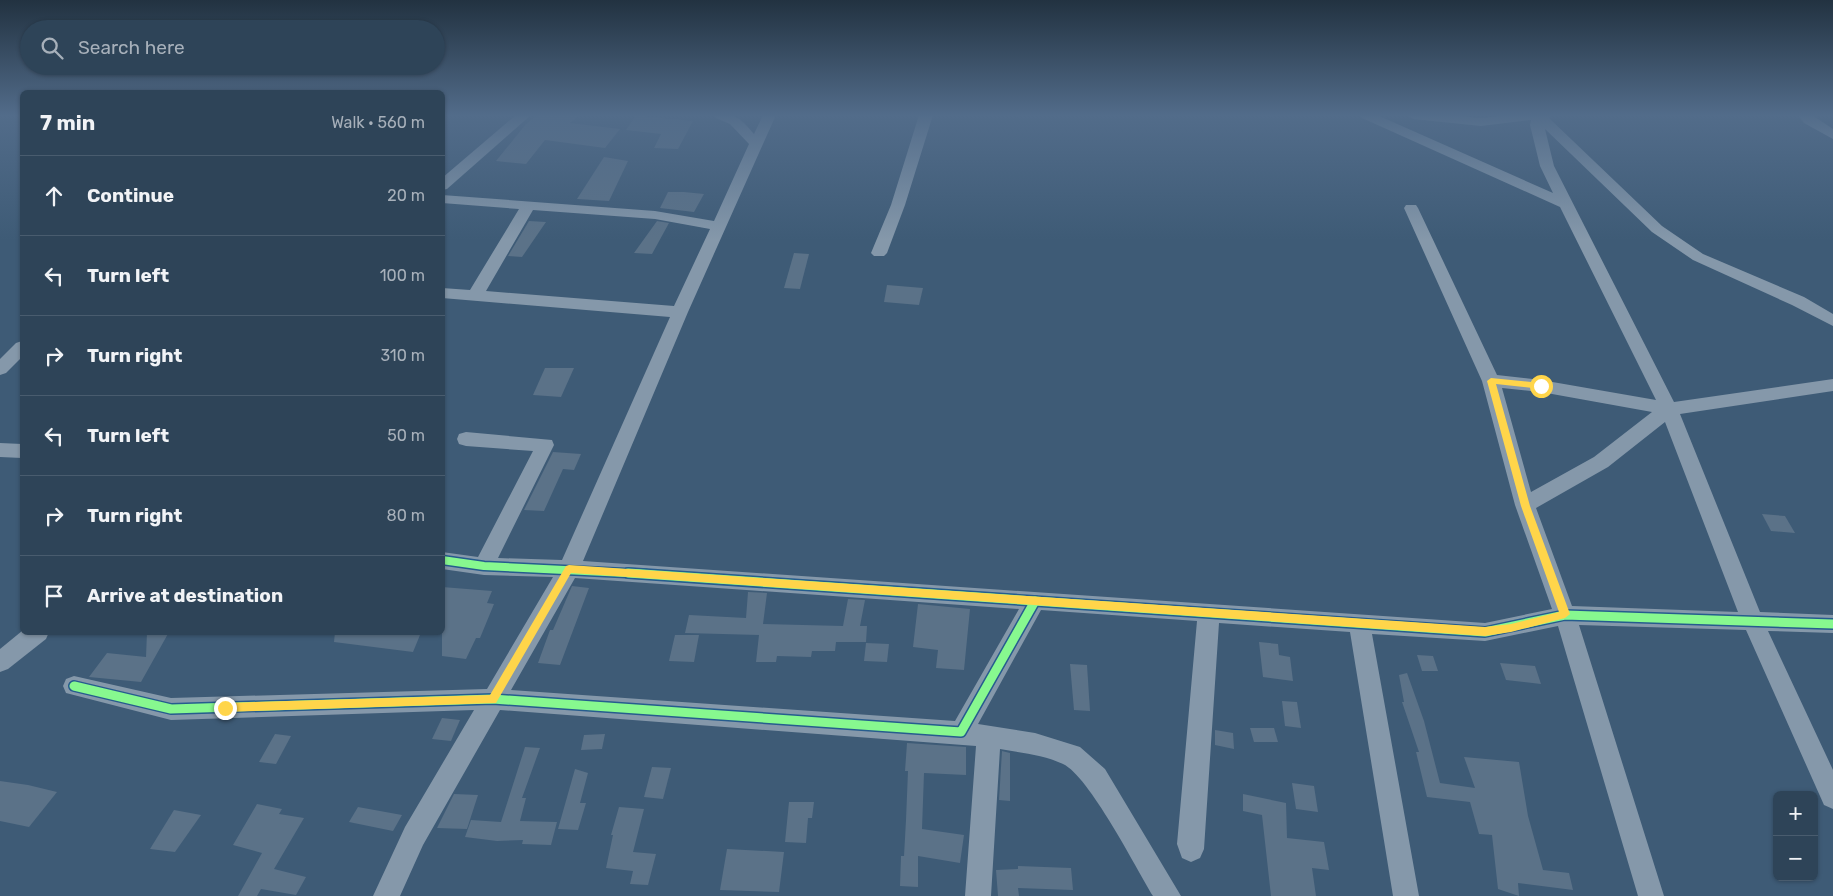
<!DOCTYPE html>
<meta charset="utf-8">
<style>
:root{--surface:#2e4458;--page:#3a4e61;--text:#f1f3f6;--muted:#a7b0ba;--line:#495c6e}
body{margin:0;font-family:Rubik,sans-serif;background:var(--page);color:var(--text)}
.controls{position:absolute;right:15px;bottom:15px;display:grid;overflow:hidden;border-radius:8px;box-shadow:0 1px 4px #0004}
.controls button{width:45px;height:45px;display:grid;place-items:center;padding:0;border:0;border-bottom:1px solid var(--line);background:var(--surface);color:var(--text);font:25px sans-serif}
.stop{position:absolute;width:15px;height:15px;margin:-11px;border:4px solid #ffd54a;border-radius:50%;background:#fff}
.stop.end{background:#ffd54a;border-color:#fff;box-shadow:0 1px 5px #0008}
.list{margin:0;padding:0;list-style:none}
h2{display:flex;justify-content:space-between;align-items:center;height:65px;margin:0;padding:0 20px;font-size:21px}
h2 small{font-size:16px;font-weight:400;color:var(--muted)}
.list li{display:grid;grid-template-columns:32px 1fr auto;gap:15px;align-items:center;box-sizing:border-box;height:80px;padding:0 20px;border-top:1px solid var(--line)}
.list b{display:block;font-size:19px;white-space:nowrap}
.list em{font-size:16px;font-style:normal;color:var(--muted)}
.icon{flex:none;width:28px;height:28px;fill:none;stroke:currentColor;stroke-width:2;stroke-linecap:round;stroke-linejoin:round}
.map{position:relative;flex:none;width:1833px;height:896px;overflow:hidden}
.search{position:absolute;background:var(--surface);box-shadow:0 1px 4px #0004;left:20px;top:20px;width:425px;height:55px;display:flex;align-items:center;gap:12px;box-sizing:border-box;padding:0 18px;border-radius:28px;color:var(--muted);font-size:19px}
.panel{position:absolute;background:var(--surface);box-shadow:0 1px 4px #0004;left:20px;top:90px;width:425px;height:545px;border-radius:8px}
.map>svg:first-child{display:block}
.building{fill:#5b7288}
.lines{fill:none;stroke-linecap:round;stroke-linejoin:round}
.minor{fill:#8598aa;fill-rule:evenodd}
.cycleway-far1-casing{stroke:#265c8e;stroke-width:11}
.cycleway-casing{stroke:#265c8e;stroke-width:12}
.cycleway-far1{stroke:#87f88f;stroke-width:8}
.cycleway{stroke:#87f88f;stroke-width:9}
.route{fill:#ffd54a}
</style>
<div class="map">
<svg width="1833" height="896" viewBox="0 0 1833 896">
<rect width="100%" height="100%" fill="#3e5b76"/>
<g class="building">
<polygon points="537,115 580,115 570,123 620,129 605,148 545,140 526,164 496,161 526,124"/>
<polygon points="636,115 662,118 693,121 678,149 654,148 661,134 626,130"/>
<polygon points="604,157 628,161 609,201 577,199"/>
<polygon points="668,192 684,192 704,194 694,212 660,208"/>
<polygon points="529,221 546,222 522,257 508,256"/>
<polygon points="657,221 669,223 652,254 634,253"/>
<polygon points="794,253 809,254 800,289 784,288"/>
<polygon points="887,285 923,288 919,305 884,302"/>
<polygon points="545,368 574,368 561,397 533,395"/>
<polygon points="553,452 581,454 574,470 563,469 544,511 524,510"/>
<polygon points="1762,514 1785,516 1795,533 1771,531"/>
<polygon points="572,586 589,588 560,665 538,663 550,630 553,630"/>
<polygon points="442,587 492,591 487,603 494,604 480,638 476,638 466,659 442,656"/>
<polygon points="748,592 767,593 763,624 843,626 848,599 865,600 860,626 867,626 866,642 836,642 835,651 812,651 811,657 777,656 776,662 756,662 759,635 685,633 689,615 746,618"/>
<polygon points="918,604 970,609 964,670 936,668 938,650 913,647"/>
<polygon points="147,632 169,632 141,682 89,677 107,653 146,657"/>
<polygon points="335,632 405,632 404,635 420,635 413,652 334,642"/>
<polygon points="675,635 699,635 694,662 669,661"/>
<polygon points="1259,642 1278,644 1279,655 1290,657 1293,681 1263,677"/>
<polygon points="866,643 889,644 887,662 864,661"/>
<polygon points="1417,655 1433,656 1438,671 1422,671"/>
<polygon points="1500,663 1535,666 1541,684 1506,680"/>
<polygon points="1070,664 1087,665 1090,711 1074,710"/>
<polygon points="1407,673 1424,721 1440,783 1475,788 1464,757 1519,762 1528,816 1543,870 1569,873 1573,890 1518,883 1519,896 1498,889 1492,835 1479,834 1470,802 1427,797 1416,752 1419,752 1402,702 1404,702 1399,675"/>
<polygon points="1282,701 1297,702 1301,728 1285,726"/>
<polygon points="442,718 460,720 451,741 432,739"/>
<polygon points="1250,728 1274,728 1278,742 1254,742"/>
<polygon points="1215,730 1233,733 1234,749 1215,745"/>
<polygon points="275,734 291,736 276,764 259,762"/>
<polygon points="605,734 602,749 581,750 584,735"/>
<polygon points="907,743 966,747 966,775 924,773 922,829 964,835 960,863 918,856 918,887 900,886 901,856 904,856 906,820 908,771 905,771"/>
<polygon points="525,747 540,748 522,798 526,798 520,821 557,822 551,845 522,844 523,840 497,841 465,837 471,820 501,822"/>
<polygon points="1002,751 1010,753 1010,801 999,800"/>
<polygon points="652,767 671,768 663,799 644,797"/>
<polygon points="575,769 588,773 580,803 586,803 578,830 558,829"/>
<polygon points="0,781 28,785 57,792 29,827 0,821"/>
<polygon points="1292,783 1314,786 1318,812 1296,809"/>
<polygon points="454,794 478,795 467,829 437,828"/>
<polygon points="1243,794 1286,803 1287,838 1324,842 1329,870 1312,868 1316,896 1271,896 1262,815 1243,811"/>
<polygon points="789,802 814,802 812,818 808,818 806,843 785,842"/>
<polygon points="257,804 282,809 279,814 304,818 274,869 306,877 296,895 261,889 257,896 238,896 262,853 233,845"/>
<polygon points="358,807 402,815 393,831 349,822"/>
<polygon points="619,807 644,809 633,852 656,854 648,885 630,884 633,871 606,868 613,835 611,835"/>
<polygon points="174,810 201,815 175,852 150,849"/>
<polygon points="727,849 784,852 779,892 720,890"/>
<polygon points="1018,866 1071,868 1073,890 1018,888 1019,896 998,896 996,870 1018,869"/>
</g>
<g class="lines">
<g class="minor">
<polygon points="516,115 531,115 447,189 442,190 442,178"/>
<path d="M714,115C736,113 740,118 754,134L763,115H776L688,312L583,561L1485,623L1552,609L1515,505L1482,381L1404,208L1406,205H1416L1418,208L1497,375L1541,380L1656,400L1560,207L1362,118L1360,115H1377L1553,193L1540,166L1530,125L1531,120L1481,126L1413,119L1406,115H1448L1481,118L1512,115H1551L1549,118L1662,226L1703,254L1804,297L1833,314V326L1792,305L1693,260L1652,232L1545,129L1554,166L1674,402L1833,379V391L1680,414L1760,612L1833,615V633L1768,631L1833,770V809L1824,805L1746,630L1579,625L1664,896H1638L1558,626L1485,641L1372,634L1419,896H1393L1350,632L1219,623L1204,849L1200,858L1191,862L1182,858L1177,844L1197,621L1041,610L978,724L1035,733L1080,747L1105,769L1181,896H1153C1136,868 1089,776 1063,764C1044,755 1021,753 1000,749L991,896H965L976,746L500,710L423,845L400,896H373L405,827L474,710L171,720L66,693L63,686L66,679L74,676L171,698L487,689L553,577L484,575L442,569V552L478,557L533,451L466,446L459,444L457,439L459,434L466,432L552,440L554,445L498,558L562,560L670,317L442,298V288L470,290L519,209L442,203V195L655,211L714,221L749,144L730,124L716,118ZM533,210L655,219L710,229L674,306L486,291ZM1502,388L1541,392L1652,412L1594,457L1531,492ZM1665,422L1738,612L1572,606L1536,508L1608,467ZM575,578L1019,609L955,721L511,690Z"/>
<polygon points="919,115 933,115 905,205 887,253 884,256 874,256 871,253 891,205"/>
<polygon points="1798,115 1812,115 1833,129 1833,139 1804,123"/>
<polygon points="22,341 22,357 6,373 0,375 0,359 16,343"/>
<polygon points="0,443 22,444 22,458 0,457"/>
<polygon points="22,631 49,632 46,639 8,669 0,672 0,649"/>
</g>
<defs>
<polyline id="cycleway-far1" points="442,560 484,566 646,574"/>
<g id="cycleway">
<polyline points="628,573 1485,632 1565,615 1833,624"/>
<polyline points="74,686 171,709 493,699 961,732 1035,601"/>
</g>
</defs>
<use href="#cycleway-far1" class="cycleway-far1-casing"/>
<use href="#cycleway" class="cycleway-casing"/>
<use href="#cycleway-far1" class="cycleway-far1"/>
<use href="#cycleway" class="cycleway"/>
</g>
<linearGradient id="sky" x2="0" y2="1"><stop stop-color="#223241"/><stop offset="0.48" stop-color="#526c8a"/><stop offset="1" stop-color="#526c8a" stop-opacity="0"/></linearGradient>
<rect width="1833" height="240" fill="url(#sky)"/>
<polygon class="route" points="1491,378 1541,383 1545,386 1541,389 1496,384 1530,506 1570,614 1565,618 1511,632 1485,636 571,573 496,703 225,712 220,708 225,703 490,695 566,566 569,565 1485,627 1511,624 1559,612 1521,506 1487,381"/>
</svg>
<div class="controls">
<button>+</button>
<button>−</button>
</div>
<div class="stop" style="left:1541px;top:386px"></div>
<div class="stop end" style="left:225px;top:708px"></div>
<div class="search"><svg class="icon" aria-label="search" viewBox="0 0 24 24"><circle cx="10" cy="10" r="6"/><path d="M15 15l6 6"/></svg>Search here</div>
<section class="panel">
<h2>7 min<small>Walk · 560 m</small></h2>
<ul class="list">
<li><svg class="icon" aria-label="ahead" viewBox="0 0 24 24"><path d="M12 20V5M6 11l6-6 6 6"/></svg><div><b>Continue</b></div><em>20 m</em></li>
<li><svg class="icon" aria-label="left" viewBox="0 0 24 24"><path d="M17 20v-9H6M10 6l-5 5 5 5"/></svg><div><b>Turn left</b></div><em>100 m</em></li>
<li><svg class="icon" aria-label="right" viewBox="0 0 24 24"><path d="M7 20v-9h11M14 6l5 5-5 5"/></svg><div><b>Turn right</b></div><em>310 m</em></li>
<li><svg class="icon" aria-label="left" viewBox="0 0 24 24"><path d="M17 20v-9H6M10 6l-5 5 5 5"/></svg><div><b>Turn left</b></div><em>50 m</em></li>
<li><svg class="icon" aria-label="right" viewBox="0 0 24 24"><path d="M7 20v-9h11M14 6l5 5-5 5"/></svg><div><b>Turn right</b></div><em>80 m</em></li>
<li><svg class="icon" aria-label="arrive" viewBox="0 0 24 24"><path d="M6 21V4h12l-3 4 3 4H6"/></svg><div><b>Arrive at destination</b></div></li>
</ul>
</section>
</div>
